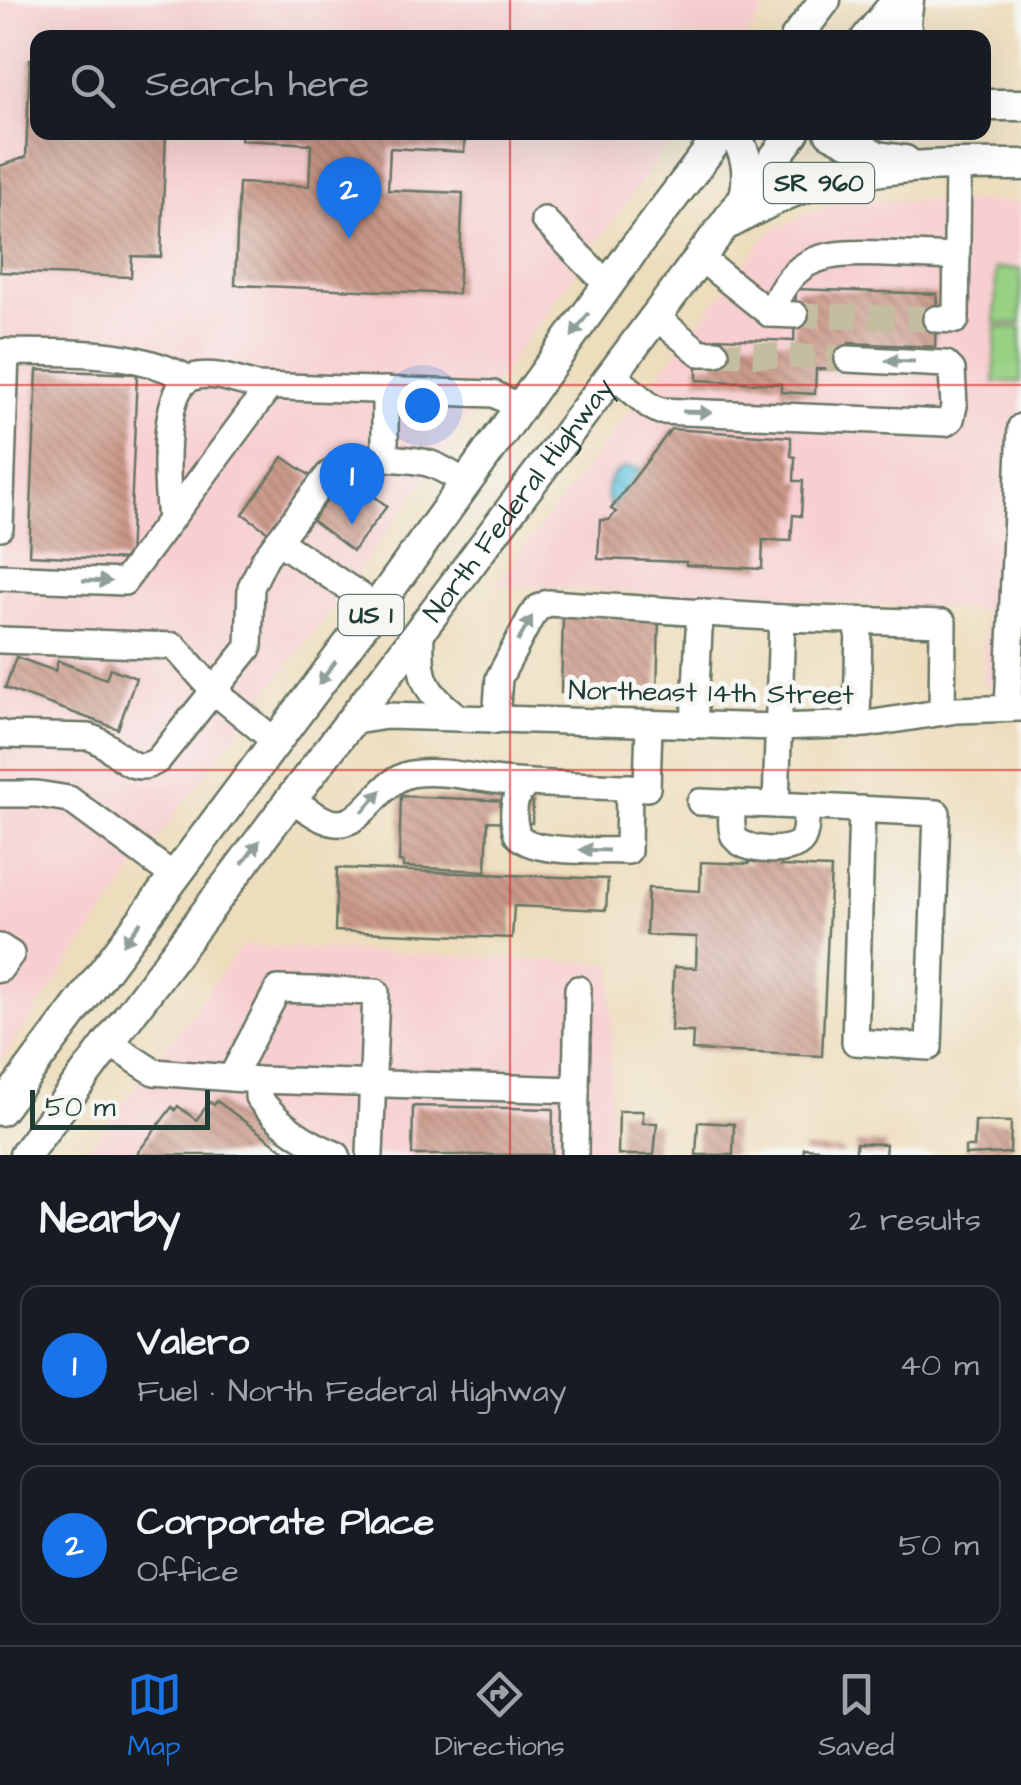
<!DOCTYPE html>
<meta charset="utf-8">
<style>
:root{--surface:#171b24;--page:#20242c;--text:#f1f3f6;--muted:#9ea1a6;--line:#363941;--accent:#1a73e8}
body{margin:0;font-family:"Architects Daughter",sans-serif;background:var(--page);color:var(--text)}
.scale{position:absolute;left:30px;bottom:25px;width:180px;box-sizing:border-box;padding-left:10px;border:5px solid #1f3d34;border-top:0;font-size:28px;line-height:35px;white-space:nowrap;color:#1f3d34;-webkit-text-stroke:8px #f6f6f2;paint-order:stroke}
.you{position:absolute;left:422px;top:405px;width:35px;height:35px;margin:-25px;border:8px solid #fff;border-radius:50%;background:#1a73e8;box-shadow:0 0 0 15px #1a73e833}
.badge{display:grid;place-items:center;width:65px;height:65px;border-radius:50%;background:var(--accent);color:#fff;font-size:32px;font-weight:700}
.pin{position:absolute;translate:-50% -82px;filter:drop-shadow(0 2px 5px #0008)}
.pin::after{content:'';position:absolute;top:52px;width:35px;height:30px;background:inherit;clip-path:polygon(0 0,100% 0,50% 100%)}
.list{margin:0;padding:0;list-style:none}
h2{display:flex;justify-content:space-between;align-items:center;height:130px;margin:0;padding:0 40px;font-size:42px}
h2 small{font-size:32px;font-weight:400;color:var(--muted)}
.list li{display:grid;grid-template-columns:65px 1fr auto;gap:30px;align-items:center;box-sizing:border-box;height:160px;margin:0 20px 20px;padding:0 20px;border:2px solid var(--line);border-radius:20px}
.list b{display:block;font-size:38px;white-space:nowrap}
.list p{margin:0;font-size:32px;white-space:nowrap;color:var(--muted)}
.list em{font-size:32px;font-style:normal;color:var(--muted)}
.icon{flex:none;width:55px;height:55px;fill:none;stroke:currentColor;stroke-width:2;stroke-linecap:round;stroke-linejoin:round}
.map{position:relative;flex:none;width:1021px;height:1155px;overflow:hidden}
.search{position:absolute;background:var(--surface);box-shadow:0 10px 40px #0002;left:30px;right:30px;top:30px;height:110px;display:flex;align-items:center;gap:25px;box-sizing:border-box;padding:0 35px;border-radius:20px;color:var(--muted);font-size:38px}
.sheet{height:490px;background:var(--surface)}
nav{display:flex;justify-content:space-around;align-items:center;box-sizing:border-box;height:140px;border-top:2px solid var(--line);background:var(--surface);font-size:28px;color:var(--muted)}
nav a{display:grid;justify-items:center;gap:5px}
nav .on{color:var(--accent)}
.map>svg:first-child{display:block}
.built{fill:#f7cfd1}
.pitch{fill:#99d184;stroke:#5c875c;stroke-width:2.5}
.water{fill:url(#water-waves);stroke:#408089;stroke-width:2.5}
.building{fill:url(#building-back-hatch)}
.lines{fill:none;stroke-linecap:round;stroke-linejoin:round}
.minor-tunnel{stroke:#c4bda1;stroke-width:25;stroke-dasharray:25 12;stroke-linecap:butt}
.minor-casing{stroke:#677564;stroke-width:30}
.major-casing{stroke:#677564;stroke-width:35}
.minor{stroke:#fff;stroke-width:25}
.major{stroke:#fff;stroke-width:30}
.oneway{fill:#8f9e9a}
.grid{fill:none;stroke:#d62828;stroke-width:2.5;stroke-opacity:0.55}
.labels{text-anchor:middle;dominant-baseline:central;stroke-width:10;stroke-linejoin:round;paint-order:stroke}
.shield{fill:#f6f6f2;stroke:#60746d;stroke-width:2.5}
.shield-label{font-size:25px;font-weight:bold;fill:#1f3d34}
.street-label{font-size:28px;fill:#1f3d34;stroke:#f6f6f2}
</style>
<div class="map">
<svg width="1021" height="1155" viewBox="0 0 1021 1155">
<defs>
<pattern id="water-waves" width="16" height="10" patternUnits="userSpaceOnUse" patternTransform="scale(2.5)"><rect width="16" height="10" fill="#60c4de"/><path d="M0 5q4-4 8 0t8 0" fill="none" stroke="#4fa0b5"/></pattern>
<pattern id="building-back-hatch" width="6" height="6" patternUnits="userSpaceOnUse" patternTransform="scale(2.5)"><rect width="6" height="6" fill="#ca9888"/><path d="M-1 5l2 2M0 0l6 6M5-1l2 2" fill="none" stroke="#a37d70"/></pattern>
</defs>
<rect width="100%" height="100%" fill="#f6f6f2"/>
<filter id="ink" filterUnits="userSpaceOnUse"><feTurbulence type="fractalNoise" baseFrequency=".01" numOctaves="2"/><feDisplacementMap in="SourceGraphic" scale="20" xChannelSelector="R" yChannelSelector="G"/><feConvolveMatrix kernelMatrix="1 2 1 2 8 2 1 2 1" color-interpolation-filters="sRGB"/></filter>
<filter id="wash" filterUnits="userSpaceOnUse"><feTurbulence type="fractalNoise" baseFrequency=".0048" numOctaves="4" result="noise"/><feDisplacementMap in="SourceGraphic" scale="40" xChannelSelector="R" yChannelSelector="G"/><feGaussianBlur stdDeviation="2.25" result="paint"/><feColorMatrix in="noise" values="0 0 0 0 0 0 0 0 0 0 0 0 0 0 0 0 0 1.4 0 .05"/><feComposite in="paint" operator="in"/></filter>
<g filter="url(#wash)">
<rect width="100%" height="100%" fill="#edddbc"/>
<g class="built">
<polygon points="0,0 773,0 746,37 38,38 38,132 677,133 322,621 165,828 0,1062"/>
<polygon points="848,200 1021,202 1021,685 983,685 984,610 495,585 771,231 807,214"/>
<polygon points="242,946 613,964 609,1155 84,1155"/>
</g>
<g class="pitch">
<polygon points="996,268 1021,269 1021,324 995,323"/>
<polygon points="996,327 1021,328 1021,382 994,382"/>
</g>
<path class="water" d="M627,467L642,469L612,508C601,491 607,474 627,467Z"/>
<g id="blocks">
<g class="building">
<polygon points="30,59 38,59 38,132 166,132 161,257 132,256 131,277 0,272 0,166 26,157"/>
<polygon points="241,132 465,132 464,152 390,148 388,190 463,193 458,294 235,285 239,183 309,186 311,144 241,140"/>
<polygon points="796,289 937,294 935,347 849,343 848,370 816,369 815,394 781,392 781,384 697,380 697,364 715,365 716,338 794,341"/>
<polygon points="37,370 137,374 129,560 29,555"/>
<polygon points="671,429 791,437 791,456 795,457 794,481 803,481 801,516 793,515 791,541 763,540 762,569 686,565 686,562 598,559 600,520 609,520 616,512 611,509"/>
<polygon points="283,457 312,477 271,534 243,514"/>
<polygon points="334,491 354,507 367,491 387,506 353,551 312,520"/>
<polygon points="563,616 659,619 657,695 561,693"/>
<polygon points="16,657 55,671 58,661 106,679 110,668 136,678 118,729 5,688"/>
<polygon points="401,796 533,802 532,823 488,821 486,871 403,867 403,862 399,862"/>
<polygon points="749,857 781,859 781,866 831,868 822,1056 692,1050 693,1032 671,1031 674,967 696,968 697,937 646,935 648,888 700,891 701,862 749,864"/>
<polygon points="337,868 608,879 606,910 514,906 512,938 335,931"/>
<polygon points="217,1101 290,1155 136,1155 172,1107 175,1110 178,1106 196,1120 210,1102 214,1105"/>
<polygon points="413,1106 553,1109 552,1155 412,1155"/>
<polygon points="619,1111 643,1111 643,1123 657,1123 654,1155 618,1155"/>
<polygon points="975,1121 1011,1122 1010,1153 965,1155 965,1147 974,1147"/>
<polygon points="698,1122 734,1124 733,1155 696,1155"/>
<polygon points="856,1143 886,1144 885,1155 856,1155"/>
<polygon points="804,1148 843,1151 843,1155 803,1155"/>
</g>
</g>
</g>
<g filter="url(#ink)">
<use href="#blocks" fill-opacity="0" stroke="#677564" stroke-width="2.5"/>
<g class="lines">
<g class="minor-tunnel">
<polyline points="795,315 936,319"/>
<polyline points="716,353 848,359"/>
</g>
<defs>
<g id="minor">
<polyline points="544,220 608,285"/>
<polyline points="699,257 770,314 795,315"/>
<path d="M770,314C794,253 826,252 885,254C909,255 933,256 957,257"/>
<polyline points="655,316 700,353 716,353"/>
<polyline points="936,319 956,320 958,165"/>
<path d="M0,352C64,353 131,348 189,379"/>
<polyline points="612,374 650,406 660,411 945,423 951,419 954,406 952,370 946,364 848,359"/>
<path d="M385,390V458C425,461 432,460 466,484"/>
<path d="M170,519C167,490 159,387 193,377C213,371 237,381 256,386L494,394L521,408"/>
<polyline points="0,527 6,352"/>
<polyline points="278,541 377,607"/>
<polyline points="0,577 124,582 269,387"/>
<polyline points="782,618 943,623 942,712"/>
<path d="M421,629C420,677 420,688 459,718"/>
<polyline points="0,640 174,646 214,691 276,742"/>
<polyline points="1008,708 1021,427"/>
<polyline points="496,720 499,678 531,617 538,608 548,603 782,618 776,805 937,813 929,1047 855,1042 862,809"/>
<polyline points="349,722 386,716 778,727 867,724 957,710 1021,708"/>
<polyline points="694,725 700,612"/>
<polyline points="857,725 859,621"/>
<path d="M0,733L4,735L89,737C118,745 128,780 158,760L249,647L251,587L265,558L329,474L362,462L385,458"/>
<path d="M528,783C516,795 513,801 514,819C514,821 516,832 517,834C529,855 605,850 628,851L629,787"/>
<polyline points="0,794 37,794 69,799 175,877"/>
<path d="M291,799C301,805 312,814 323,819C362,839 374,781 411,774C440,769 473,778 502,781C550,785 599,786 647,788L649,724"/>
<polyline points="700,802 776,805"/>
<path d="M733,803C732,813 730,826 734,836C741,852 792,855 802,840C807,831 806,816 806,807"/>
<polyline points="0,947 11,954 0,969"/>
<polyline points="109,1043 154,1072 258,1080 576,1090 575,1155"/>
<polyline points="231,1078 278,989 376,992 370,1155"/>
<path d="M258,1080V1097C279,1125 305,1142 337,1155"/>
<polyline points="576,1090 578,989"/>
</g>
<g id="major">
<polyline points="796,38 825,0"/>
<polyline points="867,38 898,0"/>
<polyline points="907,38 905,22 908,0"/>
<polyline points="984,105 1021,105"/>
<path d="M732,132C748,153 750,172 745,197"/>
<polyline points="830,132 878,157 905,161"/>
<path d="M729,223C756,209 784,193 814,184C882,164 951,164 1021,165"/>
<polyline points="0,1110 381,601 636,246 723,132"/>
<path id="s1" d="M25,1155L291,799L392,668L794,132"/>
</g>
</defs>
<use href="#minor" class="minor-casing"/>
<use href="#major" class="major-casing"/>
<use href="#minor" class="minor"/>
<use href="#major" class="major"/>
</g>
<defs><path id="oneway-solid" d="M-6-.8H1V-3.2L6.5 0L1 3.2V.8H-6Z" transform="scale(2.5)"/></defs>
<g class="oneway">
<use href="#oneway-solid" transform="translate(580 325) rotate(126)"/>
<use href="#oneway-solid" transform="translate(900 361) rotate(-178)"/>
<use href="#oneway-solid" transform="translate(697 412) rotate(2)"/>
<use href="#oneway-solid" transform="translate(97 581) rotate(2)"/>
<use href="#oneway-solid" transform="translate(525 629) rotate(-61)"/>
<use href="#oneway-solid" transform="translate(327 673) rotate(127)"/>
<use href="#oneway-solid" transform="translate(372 801) rotate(-49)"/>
<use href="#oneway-solid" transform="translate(594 850) rotate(-178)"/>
<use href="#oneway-solid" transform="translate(251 852) rotate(-53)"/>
<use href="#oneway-solid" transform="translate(132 933) rotate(127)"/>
</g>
</g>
<path class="grid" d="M510,0V38M510,132V1155M0,385H1021M0,770H1021"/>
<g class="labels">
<g class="shield">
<rect x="764" y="163" width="110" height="40" rx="8"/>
<rect x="338.5" y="595" width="65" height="40" rx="8"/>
</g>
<g class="shield-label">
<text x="819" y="183">SR 960</text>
<text x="371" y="615">US 1</text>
</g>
<g class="street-label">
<text stroke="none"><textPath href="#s1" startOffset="820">North Federal Highway</textPath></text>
<text transform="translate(711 693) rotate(1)">Northeast 14th Street</text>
</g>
</g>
</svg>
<div class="scale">50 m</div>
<div class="you"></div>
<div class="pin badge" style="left:352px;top:525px">1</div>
<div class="pin badge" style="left:349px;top:239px">2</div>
<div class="search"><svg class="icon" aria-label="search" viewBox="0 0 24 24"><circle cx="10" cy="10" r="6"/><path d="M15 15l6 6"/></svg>Search here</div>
</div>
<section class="sheet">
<h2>Nearby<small>2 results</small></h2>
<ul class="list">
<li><span class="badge">1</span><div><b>Valero</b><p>Fuel · North Federal Highway</p></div><em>40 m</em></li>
<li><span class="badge">2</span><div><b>Corporate Place</b><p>Office</p></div><em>50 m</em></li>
</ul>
</section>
<nav>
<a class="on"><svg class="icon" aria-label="map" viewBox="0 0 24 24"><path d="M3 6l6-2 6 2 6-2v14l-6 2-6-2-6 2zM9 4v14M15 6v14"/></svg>Map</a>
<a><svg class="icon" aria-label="directions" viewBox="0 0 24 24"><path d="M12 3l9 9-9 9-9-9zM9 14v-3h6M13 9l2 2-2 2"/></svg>Directions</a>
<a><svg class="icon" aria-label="saved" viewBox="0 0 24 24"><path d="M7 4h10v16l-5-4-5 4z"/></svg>Saved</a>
</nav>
